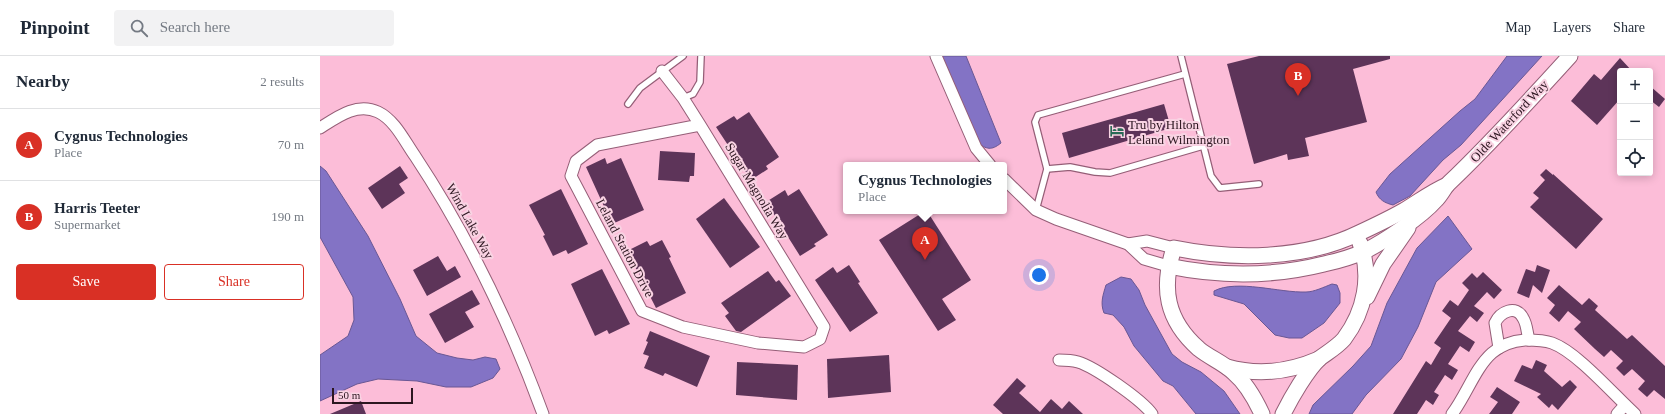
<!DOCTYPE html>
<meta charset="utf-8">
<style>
:root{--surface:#fff;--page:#f2f2f3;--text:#1f2937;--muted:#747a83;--line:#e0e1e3;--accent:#d93025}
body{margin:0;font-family:"Times New Roman",serif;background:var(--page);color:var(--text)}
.controls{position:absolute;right:12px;top:12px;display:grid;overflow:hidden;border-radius:4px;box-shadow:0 2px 10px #0003}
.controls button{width:36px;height:36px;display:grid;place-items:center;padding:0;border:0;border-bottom:1px solid var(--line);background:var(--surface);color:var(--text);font:20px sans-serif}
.scale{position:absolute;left:12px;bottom:10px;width:81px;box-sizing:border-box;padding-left:4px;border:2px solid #2c1620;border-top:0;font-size:11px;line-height:14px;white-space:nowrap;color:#2c1620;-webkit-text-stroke:3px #f9d3e3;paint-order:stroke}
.you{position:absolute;left:719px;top:219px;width:14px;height:14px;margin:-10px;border:3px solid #fff;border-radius:50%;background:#1a73e8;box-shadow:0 0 0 6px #1a73e833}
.badge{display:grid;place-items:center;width:26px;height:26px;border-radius:50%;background:var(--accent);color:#fff;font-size:13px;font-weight:700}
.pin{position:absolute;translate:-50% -33px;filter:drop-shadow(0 1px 2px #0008)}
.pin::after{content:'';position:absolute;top:21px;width:14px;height:12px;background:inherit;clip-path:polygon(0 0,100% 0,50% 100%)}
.popup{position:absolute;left:523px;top:106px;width:164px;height:52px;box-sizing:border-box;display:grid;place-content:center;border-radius:4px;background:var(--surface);filter:drop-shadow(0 1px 3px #0005);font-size:13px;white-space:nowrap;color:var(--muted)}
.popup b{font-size:15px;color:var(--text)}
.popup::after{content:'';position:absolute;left:50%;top:100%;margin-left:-8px;border:8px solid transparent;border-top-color:var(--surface)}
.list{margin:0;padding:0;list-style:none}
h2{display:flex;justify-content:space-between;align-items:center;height:52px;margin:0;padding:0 16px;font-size:17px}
h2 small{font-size:13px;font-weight:400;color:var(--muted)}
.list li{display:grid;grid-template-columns:26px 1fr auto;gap:12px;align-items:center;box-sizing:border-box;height:72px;padding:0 16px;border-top:1px solid var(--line)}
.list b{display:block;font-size:15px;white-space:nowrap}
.list p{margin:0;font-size:13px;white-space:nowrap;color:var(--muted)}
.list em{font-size:13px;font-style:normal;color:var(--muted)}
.actions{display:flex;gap:8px;padding:12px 16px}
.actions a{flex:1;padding:9px 0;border:1px solid var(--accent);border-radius:4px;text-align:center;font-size:14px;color:var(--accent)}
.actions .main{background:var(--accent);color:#fff}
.icon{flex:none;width:22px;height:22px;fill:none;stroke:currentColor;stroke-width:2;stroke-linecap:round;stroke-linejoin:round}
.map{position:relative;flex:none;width:1345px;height:358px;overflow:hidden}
header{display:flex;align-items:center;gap:24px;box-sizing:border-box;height:56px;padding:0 20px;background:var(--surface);border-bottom:1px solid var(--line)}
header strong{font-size:19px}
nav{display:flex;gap:22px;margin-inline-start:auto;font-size:14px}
.search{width:280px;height:36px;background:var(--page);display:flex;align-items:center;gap:10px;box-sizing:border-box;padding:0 14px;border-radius:4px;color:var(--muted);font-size:15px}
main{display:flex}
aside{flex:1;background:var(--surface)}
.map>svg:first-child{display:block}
.water{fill:#8373c5;stroke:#695794}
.building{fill:#5d3459}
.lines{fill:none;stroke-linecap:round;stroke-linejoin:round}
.lane-casing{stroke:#955e77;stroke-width:8}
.street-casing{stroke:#955e77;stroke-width:13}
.secondary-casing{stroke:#955e77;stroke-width:17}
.lane{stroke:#fff;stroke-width:5.5}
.street{stroke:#fff;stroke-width:11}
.secondary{stroke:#fff;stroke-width:15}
.labels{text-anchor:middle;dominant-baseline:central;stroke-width:4;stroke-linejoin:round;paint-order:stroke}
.street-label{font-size:13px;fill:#2c1620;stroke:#f9d3e3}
.poi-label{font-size:13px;fill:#2c1620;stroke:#f9d3e3;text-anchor:start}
</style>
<header>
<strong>Pinpoint</strong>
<div class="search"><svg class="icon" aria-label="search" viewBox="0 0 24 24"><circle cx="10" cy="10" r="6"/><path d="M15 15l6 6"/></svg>Search here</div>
<nav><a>Map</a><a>Layers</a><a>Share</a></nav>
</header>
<main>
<aside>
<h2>Nearby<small>2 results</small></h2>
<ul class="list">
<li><span class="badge">A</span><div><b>Cygnus Technologies</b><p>Place</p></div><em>70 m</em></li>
<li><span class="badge">B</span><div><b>Harris Teeter</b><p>Supermarket</p></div><em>190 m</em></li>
</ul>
<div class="actions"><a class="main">Save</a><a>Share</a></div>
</aside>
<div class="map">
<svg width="1345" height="358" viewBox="0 0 1345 358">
<rect width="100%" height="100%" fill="#fcbdd8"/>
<g class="water">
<path d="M621,0H646L681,87C671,95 667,93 657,87Z"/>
<path d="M1187,0H1222L1141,89L1123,104L1090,140L1073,149C1065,147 1059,144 1056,136L1070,118L1140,55L1155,43Z"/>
<polygon points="0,110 6,115 48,180 80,243 96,280 117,297 137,302 153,304 165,301 176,303 180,313 173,322 151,331 126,331 97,325 58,323 37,328 0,345 0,299 28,280 34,264 33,241 0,181"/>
<polygon points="1128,160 1152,193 1116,226 1098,271 1081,303 1046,339 1032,358 989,358 993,349 1033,310 1051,290 1067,247 1097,192"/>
<path d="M801,221L811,223L819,234L825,249L852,298L862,306L881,316L904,335L920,358H876L853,330L843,325L814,290L804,271L793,259L784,257C780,247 783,239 786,229Z"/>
<path d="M1012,228L1017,229L1020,237V247L1004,267L982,282H969L955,279L924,248L894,239V235C917,223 960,237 986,236C994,236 1004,231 1012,228Z"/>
</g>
<g class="building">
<polygon points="939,0 1070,0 1070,3 1033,13 1047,66 985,82 989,100 968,104 967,98 934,108 907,8"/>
<polygon points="1300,2 1312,15 1300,15 1300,43 1277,69 1251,45 1274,18 1281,24"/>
<polygon points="1330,30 1345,43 1339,51 1330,44"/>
<polygon points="844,48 851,72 749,102 742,77"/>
<polygon points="429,56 459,101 446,110 448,113 431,124 396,71 414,60 417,64"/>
<polygon points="340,95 375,97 374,120 370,120 369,126 338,124"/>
<polygon points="285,102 287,108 301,102 324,154 292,168 266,111"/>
<polygon points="80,110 88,122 79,128 85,137 62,153 48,132"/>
<polygon points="1226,113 1233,119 1233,118 1283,163 1256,193 1210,151 1219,142 1213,137 1225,124 1220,119"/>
<polygon points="241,133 268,188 248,198 246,194 233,200 223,180 225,179 209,149"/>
<polygon points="479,133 508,179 494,188 496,190 480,200 446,146 465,134 468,140"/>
<polygon points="404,142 440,191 410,212 376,163"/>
<polygon points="605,155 607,155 651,224 622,243 636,264 618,275 559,184"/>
<polygon points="342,184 351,201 349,202 366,237 336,252 307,195 327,185 330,190"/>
<polygon points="118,200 127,215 135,210 141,221 107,240 93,214"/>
<polygon points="529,209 540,226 538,227 558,257 530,276 495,224 513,211 517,217"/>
<polygon points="1217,209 1230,214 1222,237 1213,229 1209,242 1197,237 1206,213 1215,216"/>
<polygon points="282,213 310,268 289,278 287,274 275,280 251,228"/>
<polygon points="448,215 456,226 459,224 471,240 421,276 416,275 405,260 409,257 401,247"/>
<polygon points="1163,216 1182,234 1174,243 1167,236 1154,250 1164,257 1157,266 1150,260 1138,275 1155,286 1149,296 1140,290 1128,308 1138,314 1132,324 1125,319 1114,336 1119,339 1113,349 1106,344 1097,358 1073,358 1106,305 1111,309 1121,292 1114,287 1131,262 1122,255 1130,244 1138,250 1149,234 1142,227 1152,217 1157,222"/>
<polygon points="1239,229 1262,249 1269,242 1278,250 1275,254 1307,283 1312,279 1345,310 1345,343 1334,334 1327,341 1318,333 1325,325 1312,313 1304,320 1296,312 1303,305 1291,294 1284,301 1275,293 1254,273 1261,266 1248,255 1239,266 1229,257 1235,249 1227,242"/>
<polygon points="152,234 160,248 145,256 154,271 125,287 109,258"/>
<polygon points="330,275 390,300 377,331 345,317 343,320 324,312 329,300 323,298 328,286 326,285"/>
<polygon points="569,299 571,336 508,342 507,303"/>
<polygon points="1216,304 1227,309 1224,315 1242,331 1250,324 1257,331 1238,354 1232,348 1229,352 1217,341 1221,338 1194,325 1202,309 1212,313"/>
<polygon points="417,306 478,309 477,344 416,339"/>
<polygon points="697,322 706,330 699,337 720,356 731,343 742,353 749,345 763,358 683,358 673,349"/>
<polygon points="1177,331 1200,346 1192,358 1169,358 1178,346 1170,341"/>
<polygon points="41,345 46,358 10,358"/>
</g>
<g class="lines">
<defs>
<g id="lane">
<polyline points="861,0 891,120 900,132 939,128"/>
<polyline points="363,42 373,38 380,26 381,0"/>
<polyline points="308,48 320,32 363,0"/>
<polyline points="727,113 750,111 775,116 790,117 883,90"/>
<polyline points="716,154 727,113 715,66 718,59 865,18"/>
</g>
<g id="street">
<polyline points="616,0 656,92 670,109"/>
<polyline points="342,15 363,42 380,69 504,271 500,283 484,291 438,287 363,271 322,255 251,120 256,105 277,89 380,69"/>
<path d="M0,72C17,61 37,46 58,56C75,64 85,86 95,100C148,180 190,268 223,358"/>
<polyline points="684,123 716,154 736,163 808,188 824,203 848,210"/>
<polyline points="808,188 827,185 854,192"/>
<path d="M1179,292L1175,267C1180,256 1196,248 1203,262C1207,268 1207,277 1209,284"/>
<path d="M739,304C745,304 751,304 758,306C775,311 822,344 832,358"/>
<path d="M1132,358C1146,340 1155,312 1172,297C1181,289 1193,285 1205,284C1214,284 1224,284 1232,287C1257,296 1294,339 1315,358"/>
<polyline points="1297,358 1305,349"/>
</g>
<g id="secondary">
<path d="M848,210C901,221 952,221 1004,208C1018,205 1032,201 1045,195C1065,185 1101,161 1116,144C1121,139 1124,132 1129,127C1171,87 1211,43 1250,0"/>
<polyline points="1047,241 1063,208 1088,172"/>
<path d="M907,311C939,320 969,316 999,303"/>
<path d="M942,358C935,343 927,328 914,317C904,307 890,302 879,293C846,264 841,232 854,192C913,204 984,204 1039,177C1054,170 1069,163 1083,155C1098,146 1111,136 1127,129"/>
<path d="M963,358C971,342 987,314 1000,302C1008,296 1017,291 1024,283C1045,255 1052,220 1040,187"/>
</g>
</defs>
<use href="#lane" class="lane-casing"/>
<use href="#street" class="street-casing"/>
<use href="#secondary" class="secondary-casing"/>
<use href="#lane" class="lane"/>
<use href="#street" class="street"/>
<use href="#secondary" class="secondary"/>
</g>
<defs>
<symbol id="hotel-bare" viewBox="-9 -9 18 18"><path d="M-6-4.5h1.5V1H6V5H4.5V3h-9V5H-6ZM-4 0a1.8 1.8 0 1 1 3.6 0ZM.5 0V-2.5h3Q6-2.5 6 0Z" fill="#2a6a57" stroke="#f9d3e3" stroke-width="2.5" paint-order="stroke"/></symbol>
</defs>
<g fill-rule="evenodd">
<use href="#hotel-bare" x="787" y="65" width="20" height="20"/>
</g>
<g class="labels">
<g class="street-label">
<text transform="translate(1189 65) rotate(-47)">Olde Waterford Way</text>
<text transform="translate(437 135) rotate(59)">Sugar Magnolia Way</text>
<text transform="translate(150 165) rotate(61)">Wind Lake Way</text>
<text transform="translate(305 192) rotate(62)">Leland Station Drive</text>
</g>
<g class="poi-label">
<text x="808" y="68">Tru by Hilton<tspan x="808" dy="15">Leland Wilmington</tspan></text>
</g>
</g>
</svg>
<div class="controls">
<button>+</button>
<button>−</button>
<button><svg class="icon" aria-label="locate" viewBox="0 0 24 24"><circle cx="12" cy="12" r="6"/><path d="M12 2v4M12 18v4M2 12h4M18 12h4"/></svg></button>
</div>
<div class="scale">50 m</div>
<div class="you"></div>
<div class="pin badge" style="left:605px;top:204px">A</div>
<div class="popup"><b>Cygnus Technologies</b>Place</div>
<div class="pin badge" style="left:978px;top:40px">B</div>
</div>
</main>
